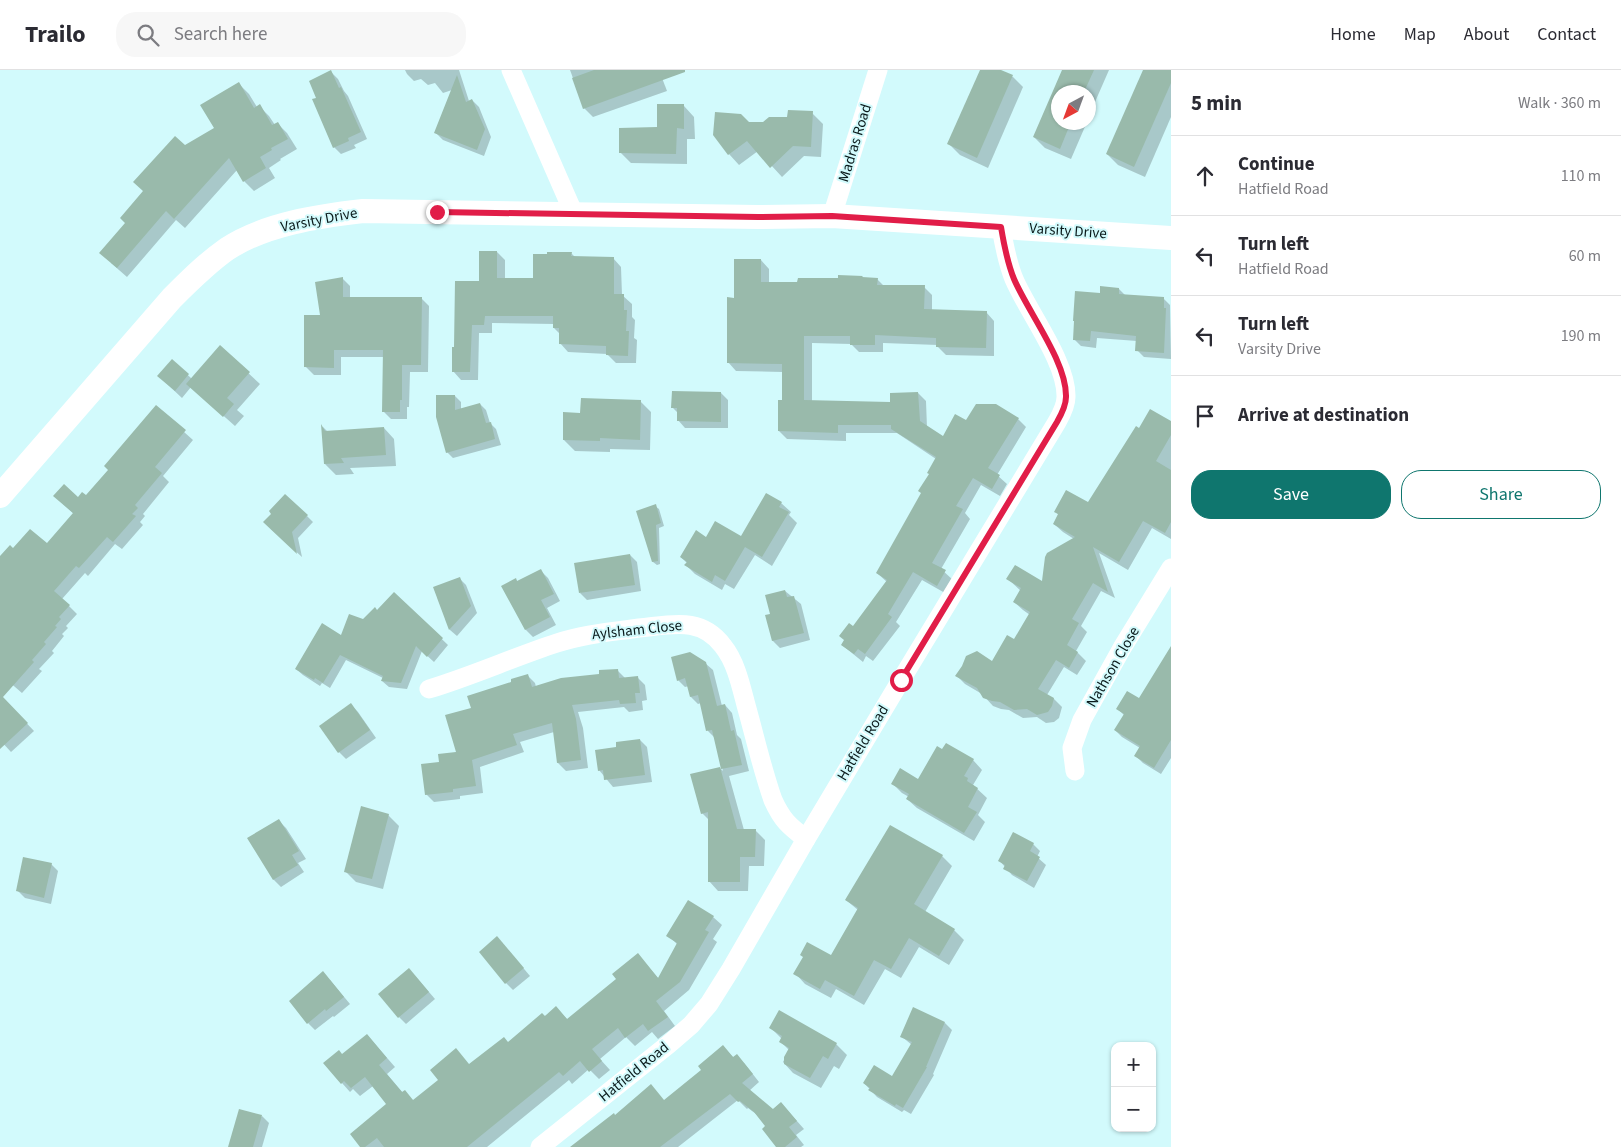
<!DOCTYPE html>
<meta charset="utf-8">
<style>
:root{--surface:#fff;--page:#f7f7f7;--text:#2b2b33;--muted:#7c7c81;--line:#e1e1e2;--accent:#0f766e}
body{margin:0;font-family:"Source Sans 3",sans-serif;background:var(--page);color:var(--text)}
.controls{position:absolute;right:15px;bottom:15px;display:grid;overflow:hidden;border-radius:10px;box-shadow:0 1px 4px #0004}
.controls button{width:45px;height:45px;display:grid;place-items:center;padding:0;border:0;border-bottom:1px solid var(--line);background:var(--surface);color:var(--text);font:25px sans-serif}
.compass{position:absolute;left:1051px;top:15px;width:45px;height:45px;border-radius:50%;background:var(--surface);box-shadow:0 1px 4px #0004;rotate:221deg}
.stop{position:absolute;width:15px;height:15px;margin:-11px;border:4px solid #e11d48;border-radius:50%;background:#fff}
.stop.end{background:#e11d48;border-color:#fff;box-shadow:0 1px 5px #0008}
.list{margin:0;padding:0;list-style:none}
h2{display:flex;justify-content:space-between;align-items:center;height:65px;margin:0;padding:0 20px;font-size:21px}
h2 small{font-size:16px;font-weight:400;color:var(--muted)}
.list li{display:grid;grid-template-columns:32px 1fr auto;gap:15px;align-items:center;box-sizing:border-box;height:80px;padding:0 20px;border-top:1px solid var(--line)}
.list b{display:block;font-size:19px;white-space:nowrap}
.list p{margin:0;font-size:16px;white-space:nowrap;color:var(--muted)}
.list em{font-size:16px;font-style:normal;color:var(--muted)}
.actions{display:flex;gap:10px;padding:15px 20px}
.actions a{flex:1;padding:11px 0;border:1px solid var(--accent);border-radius:20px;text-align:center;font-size:18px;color:var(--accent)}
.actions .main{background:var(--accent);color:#fff}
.icon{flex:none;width:28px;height:28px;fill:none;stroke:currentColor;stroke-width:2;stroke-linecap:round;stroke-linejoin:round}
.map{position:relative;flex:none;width:1171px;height:1077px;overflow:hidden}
header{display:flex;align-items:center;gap:30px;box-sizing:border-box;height:70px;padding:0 25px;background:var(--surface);border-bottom:1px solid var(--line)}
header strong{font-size:24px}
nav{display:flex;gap:28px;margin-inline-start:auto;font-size:18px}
.search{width:350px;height:45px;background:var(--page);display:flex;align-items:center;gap:12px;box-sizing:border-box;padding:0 18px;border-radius:20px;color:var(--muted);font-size:19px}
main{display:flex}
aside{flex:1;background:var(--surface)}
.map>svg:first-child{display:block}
.shadow{fill:#0003}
.building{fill:#99baab}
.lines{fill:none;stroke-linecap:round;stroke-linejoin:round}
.minor{stroke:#fff;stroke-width:19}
.tertiary{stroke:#fff;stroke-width:24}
.route{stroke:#e11d48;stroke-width:6}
.labels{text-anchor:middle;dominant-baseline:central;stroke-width:4;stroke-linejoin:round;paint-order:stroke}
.street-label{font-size:15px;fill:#0a191a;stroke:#d2fafc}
</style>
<header>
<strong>Trailo</strong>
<div class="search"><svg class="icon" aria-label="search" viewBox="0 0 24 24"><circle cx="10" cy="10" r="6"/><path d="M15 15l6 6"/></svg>Search here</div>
<nav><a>Home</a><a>Map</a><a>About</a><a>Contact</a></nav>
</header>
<main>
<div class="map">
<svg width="1171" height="1077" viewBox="0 0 1171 1077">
<rect width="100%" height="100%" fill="#d2fafc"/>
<g class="shadow">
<polygon points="405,0 459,0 469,31 472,30 479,37 491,67 484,86 443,70 436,63 452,20 443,23 435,13 428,15 421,9 414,11 407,4"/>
<polygon points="570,0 659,0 667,21 593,47 584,38"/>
<polygon points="981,0 998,0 1013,7 1023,17 988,98 960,85 949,74"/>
<polygon points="1064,0 1109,0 1088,48 1088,22 1058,22 1058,52 1087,52 1071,89 1045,78 1034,67"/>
<polygon points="1144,0 1171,0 1171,47 1145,107 1118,95 1107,84"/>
<polygon points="331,2 338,9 344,21 348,26 367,69 354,75 356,78 341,84 334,77 318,28"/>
<polygon points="239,14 249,24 257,37 259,36 269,46 275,55 277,53 287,63 297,79 280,89 281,90 269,98 275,108 254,121 244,111 237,100 185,158 176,150 127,207 111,193 127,153 215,58"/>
<polygon points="684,36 694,47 695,69 687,69 687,94 631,93 620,82 658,58"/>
<polygon points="812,43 823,54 821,87 804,86 782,107 758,81 739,95 729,84 749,53 764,54"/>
<polygon points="497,182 505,190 505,209 534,209 571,183 575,187 613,188 621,197 622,225 632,234 632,247 635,250 634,268 637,270 636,293 616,293 607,284 568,282 560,273 560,264 554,258 554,254 492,253 492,263 479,263 478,310 461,310 453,301 480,213"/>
<polygon points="761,190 769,199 769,213 799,213 862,207 864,209 877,209 884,216 924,217 932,225 932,241 986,242 994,251 994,286 946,285 938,277 938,275 883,273 883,282 859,282 851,274 812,273 812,332 891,333 918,323 926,331 927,358 944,368 967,352 1018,349 1026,357 997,405 1007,414 1000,426 981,415 965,443 970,449 941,499 953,510 945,523 922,510 896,552 900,556 873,591 866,586 863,592 842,575 887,512 877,503 923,424 936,389 897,363 846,363 846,371 787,369 779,361 783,331 783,302 736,301 728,292 735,229"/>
<polygon points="342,208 350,216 350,229 421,228 429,236 428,302 410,302 409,337 407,337 407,349 391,349 383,341 384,287 341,287 341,305 314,305 306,297 321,246"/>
<polygon points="1119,219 1125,225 1163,228 1170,235 1171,289 1144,287 1137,280 1137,271 1097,268 1096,278 1081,276 1074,269 1101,224"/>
<polygon points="220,277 260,314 237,340 244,346 235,356 191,317 182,328 166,313 172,290 192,309"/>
<polygon points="721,323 728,330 728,358 685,358 678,350 678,343 673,338"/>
<polygon points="455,326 461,332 461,339 480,334 486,340 490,353 496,359 501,375 453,388 447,382"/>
<polygon points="640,331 651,342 650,380 610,379 610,382 575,381 564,370 582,344"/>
<polygon points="156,337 193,370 163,406 169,412 143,444 145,446 140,452 143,455 122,479 115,474 88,506 85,503 62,529 77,544 66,556 68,558 62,564 64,566 52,581 54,583 39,599 42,601 22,623 0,604 0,495 47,475 74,444 63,434 86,426 109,400"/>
<polygon points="1171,353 1171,469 1152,458 1128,500 1099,483 1115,528 1101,521 1081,556 1087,562 1076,581 1086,591 1077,605 1064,597 1047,625 1054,629 1062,637 1059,648 1054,652 1046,653 1037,647 1023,648 1009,640 1001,639 993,636 982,624 965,614 957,606 993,592 1015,571 1030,545 1023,540 1014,532 1021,521 1008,509 1043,513 1074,469 1063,462 1054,454 1059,445 1055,441 1089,434 1140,359"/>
<polygon points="323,357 328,362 384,358 394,369 396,396 350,398 354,404 336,405 325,394"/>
<polygon points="767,424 781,433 791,442 789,445 797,453 772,496 755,485 734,519 725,514 722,520 695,504 686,495 687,493 681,487 707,468 741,468"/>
<polygon points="655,436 659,439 664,456 659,458 660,494 657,495 653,492"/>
<polygon points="307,446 313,452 298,468 302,487 271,459"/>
<polygon points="630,485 637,492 641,521 587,530 580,523"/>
<polygon points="541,501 548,508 560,531 547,538 556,555 533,567 526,560 503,516 516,510 518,512"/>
<polygon points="459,508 466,515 477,543 457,566 450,560 434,518"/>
<polygon points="785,521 801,534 810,570 780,578 773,571 767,546 771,544"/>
<polygon points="395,524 448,575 434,592 422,581 407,619 389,617 382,611 383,608 346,590 330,618 322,613 320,616 303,605 296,599 377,542"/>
<polygon points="1171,584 1171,688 1161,704 1143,693 1136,686 1140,678 1122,667 1115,660 1124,645 1118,639 1140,630"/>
<polygon points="705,593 713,600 722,636 725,635 732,643 737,665 741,669 749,701 729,706 744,760 756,761 765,770 764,796 749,796 748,821 718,821 709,811 710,751 702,743 720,698 723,701 715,668 708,661 701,633 698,634 691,627 689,616 685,617 678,610"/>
<polygon points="617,600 625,608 637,607 645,615 647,630 642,631 643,640 629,642 624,637 578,642 583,658 588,698 566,701 558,693 554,662 520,672 524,682 480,697 483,723 460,726 460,729 434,732 426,724 441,693 457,683 473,638 513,612 527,605 535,613 536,617 601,605"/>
<polygon points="0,625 34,661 11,682 0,670"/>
<polygon points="351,635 358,642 376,668 346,689 339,682"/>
<polygon points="640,670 647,677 652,712 613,717 599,700 617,678"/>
<polygon points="973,690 982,700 973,715 987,728 978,745 985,752 974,771 917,738 907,729 909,727 902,723 893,714 919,710"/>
<polygon points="388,745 399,756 383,819 356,812 345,801"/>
<polygon points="279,751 286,758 306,789 298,793 304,802 281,817 274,810 249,769"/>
<polygon points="1033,774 1040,781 1037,787 1046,795 1034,818 1012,805 999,790"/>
<polygon points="942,786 952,796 925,842 954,860 964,870 949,895 919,877 901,908 885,899 864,935 836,919 831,928 805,914 795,903 831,887 858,840 846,830"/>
<polygon points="51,794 58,801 51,834 25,828 18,821"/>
<polygon points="713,847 722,855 713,869 717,872 689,920 664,941 675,956 658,969 652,962 635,976 626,967 600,989 610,1000 599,1009 589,999 572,1014 569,1010 487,1077 362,1077 388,1034 373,1016 360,1026 353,1019 350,1022 342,1013 342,986 367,965 395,997 387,1004 403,1023 414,1031 470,995 508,973 556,938 568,950 646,894 659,909 678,875 668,865"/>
<polygon points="504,875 530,906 513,920 506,913"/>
<polygon points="416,907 435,929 406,954 399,947"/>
<polygon points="330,910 350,934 334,947 333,946 315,960 308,953"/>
<polygon points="945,953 952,960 933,1004 934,1005 911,1044 904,1040 902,1042 877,1027 864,1013 893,1008 912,975 901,966"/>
<polygon points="771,958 836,974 847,985 839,999 834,996 821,1018 793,1003 783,992 789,980 780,971 782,969"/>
<polygon points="723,977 734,988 744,993 759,1012 749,1021 772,1040 781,1033 804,1059 796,1065 804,1075 801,1077 778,1077 767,1056 760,1047 748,1038 747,1039 738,1030 678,1077 571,1077 615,1046 665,1031 703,1000"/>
<polygon points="262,1046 269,1053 262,1077 230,1077"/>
</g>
<g class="building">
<polygon points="331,0 339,18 341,17 361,62 348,68 349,71 333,78 312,29 316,28 309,11"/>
<polygon points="594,0 685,0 685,2 583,39 572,8"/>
<polygon points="980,0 1001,0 1013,5 977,88 947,74"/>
<polygon points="1062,0 1094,0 1084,22 1058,22 1058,52 1071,52 1060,79 1033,67"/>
<polygon points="1143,0 1171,0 1171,13 1134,97 1106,84"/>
<polygon points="457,5 466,32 472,29 485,59 477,80 434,63"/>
<polygon points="239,12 254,38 260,34 272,55 278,52 288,69 271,78 272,80 260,87 266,98 243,112 229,88 174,149 166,141 117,198 99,183 125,153 120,148 143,121 133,112 175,66 185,75 214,58 200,35"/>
<polygon points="657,34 684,34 684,59 677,58 676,84 619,83 619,58 657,57"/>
<polygon points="788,40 813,41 811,77 793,76 770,98 747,71 728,85 713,65 715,42 741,44 749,52 763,52 769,47 787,47"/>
<polygon points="479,181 497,181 497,208 533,208 533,184 547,184 547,182 572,182 571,186 614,187 614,224 624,224 624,240 627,240 626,261 629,261 628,286 606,285 606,276 559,274 559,258 553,258 553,246 485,246 484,255 472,255 470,302 452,302 452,277 454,277 455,211 479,211"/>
<polygon points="734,189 761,189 761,212 797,212 798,208 838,208 838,205 863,206 862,207 878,208 877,215 925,215 924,239 987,241 986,278 936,277 936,268 875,265 875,275 850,275 850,266 804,266 804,330 890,332 890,323 918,322 920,351 943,366 955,344 966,350 976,334 996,334 1019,348 988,398 1000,405 992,419 973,408 956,436 963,439 932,493 946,500 937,516 913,502 888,544 892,547 865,584 858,579 854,584 841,575 844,570 839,566 849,553 853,556 887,510 876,503 921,423 918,421 929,404 927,403 936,387 891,359 891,355 838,355 838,363 778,361 778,330 782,330 782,294 727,293 727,227 734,228"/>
<polygon points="343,207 343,227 422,227 421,295 402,295 402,330 400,330 400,342 382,342 383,280 334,280 334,298 304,297 304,245 320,245 315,212"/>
<polygon points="1100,216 1119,218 1119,224 1164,227 1164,238 1166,238 1164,283 1135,281 1136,266 1091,261 1090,271 1073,270 1074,251 1073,251 1075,221 1100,223"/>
<polygon points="220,275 250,302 227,328 234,334 223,347 186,314"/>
<polygon points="172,289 189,304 175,321 157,306"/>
<polygon points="672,321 721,322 721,352 677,351 677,338 671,338"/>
<polygon points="436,325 455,325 455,340 480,333 486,353 491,352 495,369 446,383 436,347"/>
<polygon points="581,328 641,330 640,370 600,368 600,371 563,370 563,342 580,343"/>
<polygon points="156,335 186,360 155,397 162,403 135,435 138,438 132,444 136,446 113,472 107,467 79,498 76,496 54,521 70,535 59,547 61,549 55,556 57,557 44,572 46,574 32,590 34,592 3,627 28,653 0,679 0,486 10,475 13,478 30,459 47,473 73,443 53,426 64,414 78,427 82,422 86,425 108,400 104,396"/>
<polygon points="1150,339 1171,351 1171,365 1156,391 1171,400 1171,452 1165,463 1143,451 1119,492 1093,477 1108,522 1093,513 1072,549 1079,553 1067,575 1078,582 1069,598 1056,590 1038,619 1054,628 1052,636 1048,642 1037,645 1027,639 1014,640 1000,632 992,631 983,628 977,618 955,606 962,596 966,586 977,581 992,591 1007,565 1014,569 1030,542 1013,532 1021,518 1006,509 1015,495 1042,511 1045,487 1047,483 1075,467 1053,454 1058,444 1054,442 1066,420 1088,432 1136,356 1139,358"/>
<polygon points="321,354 325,361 384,357 386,385 341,388 344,393 324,394"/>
<polygon points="766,423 782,432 779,437 789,442 762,487 745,477 725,511 715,505 712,512 684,495 687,492 680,487 696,460 706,467 715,451 741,466"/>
<polygon points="285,424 308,445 292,462 297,484 263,452 271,444 269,441"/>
<polygon points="656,434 661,453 656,455 658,491 652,492 636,441"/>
<polygon points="630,484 635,515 579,523 574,493"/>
<polygon points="541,499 554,524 541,530 550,547 525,560 501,516 516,508 517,511"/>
<polygon points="460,507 471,536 449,560 433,517"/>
<polygon points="785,520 787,527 794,526 804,563 772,571 765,545 770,544 765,525"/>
<polygon points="394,522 443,568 427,587 416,576 401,613 381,611 383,606 340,585 323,613 315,608 314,610 295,599 322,553 341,565 349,544 363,549 375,537 377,540"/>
<polygon points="1171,576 1171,670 1154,698 1134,686 1140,676 1114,660 1124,644 1116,639 1127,621 1139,628"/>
<polygon points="690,582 706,592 717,636 725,634 731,661 734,660 742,695 721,699 712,660 706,661 698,625 690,627 685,608 677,611 671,587"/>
<polygon points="618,599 619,608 638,606 640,623 635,623 636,633 620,634 619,630 572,635 576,649 581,690 557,693 552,653 513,664 517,675 472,690 476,716 453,719 453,722 425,725 421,694 439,692 438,684 456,682 445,645 471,638 467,626 511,612 511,609 528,604 532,617 561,608 599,604 599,600"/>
<polygon points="351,633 370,660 338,683 319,656"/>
<polygon points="640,669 645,705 604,710 603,700 598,701 595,680 616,677 616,672"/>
<polygon points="946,673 974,689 964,706 968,708 967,711 978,718 968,737 977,742 964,763 906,729 909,724 891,714 900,698 918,709 937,676 942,679"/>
<polygon points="720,697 737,759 756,759 755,787 740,787 740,812 708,812 708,742 701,744 690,704"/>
<polygon points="361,736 389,744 372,809 344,802"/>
<polygon points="279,749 299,781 292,785 298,795 273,810 247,768"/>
<polygon points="890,755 943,785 914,834 955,859 939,886 909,868 891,899 874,890 854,926 825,910 820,919 793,904 803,887 800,885 807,872 831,885 858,838 845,830"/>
<polygon points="1013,762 1034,773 1030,781 1040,787 1027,811 1003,799 1005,795 998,791"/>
<polygon points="23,787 52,793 44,828 16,821"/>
<polygon points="688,830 714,846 705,860 709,862 680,912 656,931 668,947 648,961 643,954 625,968 618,958 592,979 602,991 589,1002 580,991 563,1006 559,1002 467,1077 384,1077 377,1068 365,1077 360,1077 350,1064 386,1034 365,1007 351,1018 344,1011 341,1014 323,993 339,980 342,984 367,964 387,988 379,995 402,1022 405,1020 413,1030 438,1010 430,1000 456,978 469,994 504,967 508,972 542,943 545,946 556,936 567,949 616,909 612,904 638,883 658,908 677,873 666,866"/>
<polygon points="497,866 524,898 505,914 479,882"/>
<polygon points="409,898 429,922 398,948 378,924"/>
<polygon points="323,901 344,927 326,941 325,939 307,954 289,931"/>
<polygon points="913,937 945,952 926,997 927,997 903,1038 896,1034 895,1036 868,1020 870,1018 863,1013 874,995 892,1006 912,972 900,967"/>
<polygon points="779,940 837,973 828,989 823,986 810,1008 784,994 784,987 789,978 779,972 782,966 769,958"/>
<polygon points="723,975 733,987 737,984 753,1004 742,1013 773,1039 781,1032 797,1051 789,1057 797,1067 785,1077 776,1077 762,1059 765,1056 754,1042 740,1031 738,1032 730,1024 660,1077 570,1077 614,1043 615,1045 651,1014 664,1030 701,1000 698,996"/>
<polygon points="239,1039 262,1045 253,1077 228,1077"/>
</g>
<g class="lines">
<g class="minor">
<polyline points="511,0 574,144"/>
<polyline points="832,146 878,0"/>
<path d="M429,619C472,606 514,587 557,573C584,564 611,562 639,558C671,555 701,546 723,576C736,592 741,616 746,635C755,667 762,699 773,730C782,750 789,756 806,769"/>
<polyline points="1075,701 1072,678 1082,650 1122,578 1171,498"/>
<path d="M540,1077L669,974L691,955L709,934L731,899L806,769L901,610L1057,352C1061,345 1066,336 1066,327C1067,292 1028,242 1014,209C1007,192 1004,175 1001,157"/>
</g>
<path class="tertiary" d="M0,426L172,228C189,211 207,193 227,179C265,154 319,146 363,141L758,147L832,146L1171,168"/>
</g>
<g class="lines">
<path class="route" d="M437,142L758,147L832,146L1001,157C1004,175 1007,192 1014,209C1028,242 1067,292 1066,327C1066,336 1061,345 1057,352L901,610"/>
</g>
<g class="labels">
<g class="street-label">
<text transform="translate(855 73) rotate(-73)">Madras Road</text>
<text transform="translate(319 150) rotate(-11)">Varsity Drive</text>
<text transform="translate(1068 161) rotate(4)">Varsity Drive</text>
<text transform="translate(637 560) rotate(-6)">Aylsham Close</text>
<text transform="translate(1113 597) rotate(-60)">Nathson Close</text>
<text transform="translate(863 673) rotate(-59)">Hatfield Road</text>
<text transform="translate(634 1002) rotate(-39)">Hatfield Road</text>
</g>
</g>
</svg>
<div class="controls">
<button>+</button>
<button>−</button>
</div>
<svg class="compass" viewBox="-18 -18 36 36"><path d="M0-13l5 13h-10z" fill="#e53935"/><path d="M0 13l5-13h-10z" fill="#7c7c81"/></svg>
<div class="stop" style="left:901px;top:610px"></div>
<div class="stop end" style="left:437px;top:142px"></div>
</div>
<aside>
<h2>5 min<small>Walk · 360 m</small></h2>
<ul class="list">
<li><svg class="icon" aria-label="ahead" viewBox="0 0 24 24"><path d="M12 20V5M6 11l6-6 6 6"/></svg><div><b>Continue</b><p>Hatfield Road</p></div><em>110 m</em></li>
<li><svg class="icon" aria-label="left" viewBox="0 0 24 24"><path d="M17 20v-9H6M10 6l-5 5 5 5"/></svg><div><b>Turn left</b><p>Hatfield Road</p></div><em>60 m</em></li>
<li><svg class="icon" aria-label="left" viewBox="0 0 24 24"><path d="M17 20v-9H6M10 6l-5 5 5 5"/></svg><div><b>Turn left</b><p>Varsity Drive</p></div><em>190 m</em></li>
<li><svg class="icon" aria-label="arrive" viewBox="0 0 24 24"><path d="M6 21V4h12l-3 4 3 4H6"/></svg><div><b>Arrive at destination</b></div></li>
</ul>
<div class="actions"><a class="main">Save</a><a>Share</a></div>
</aside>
</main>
